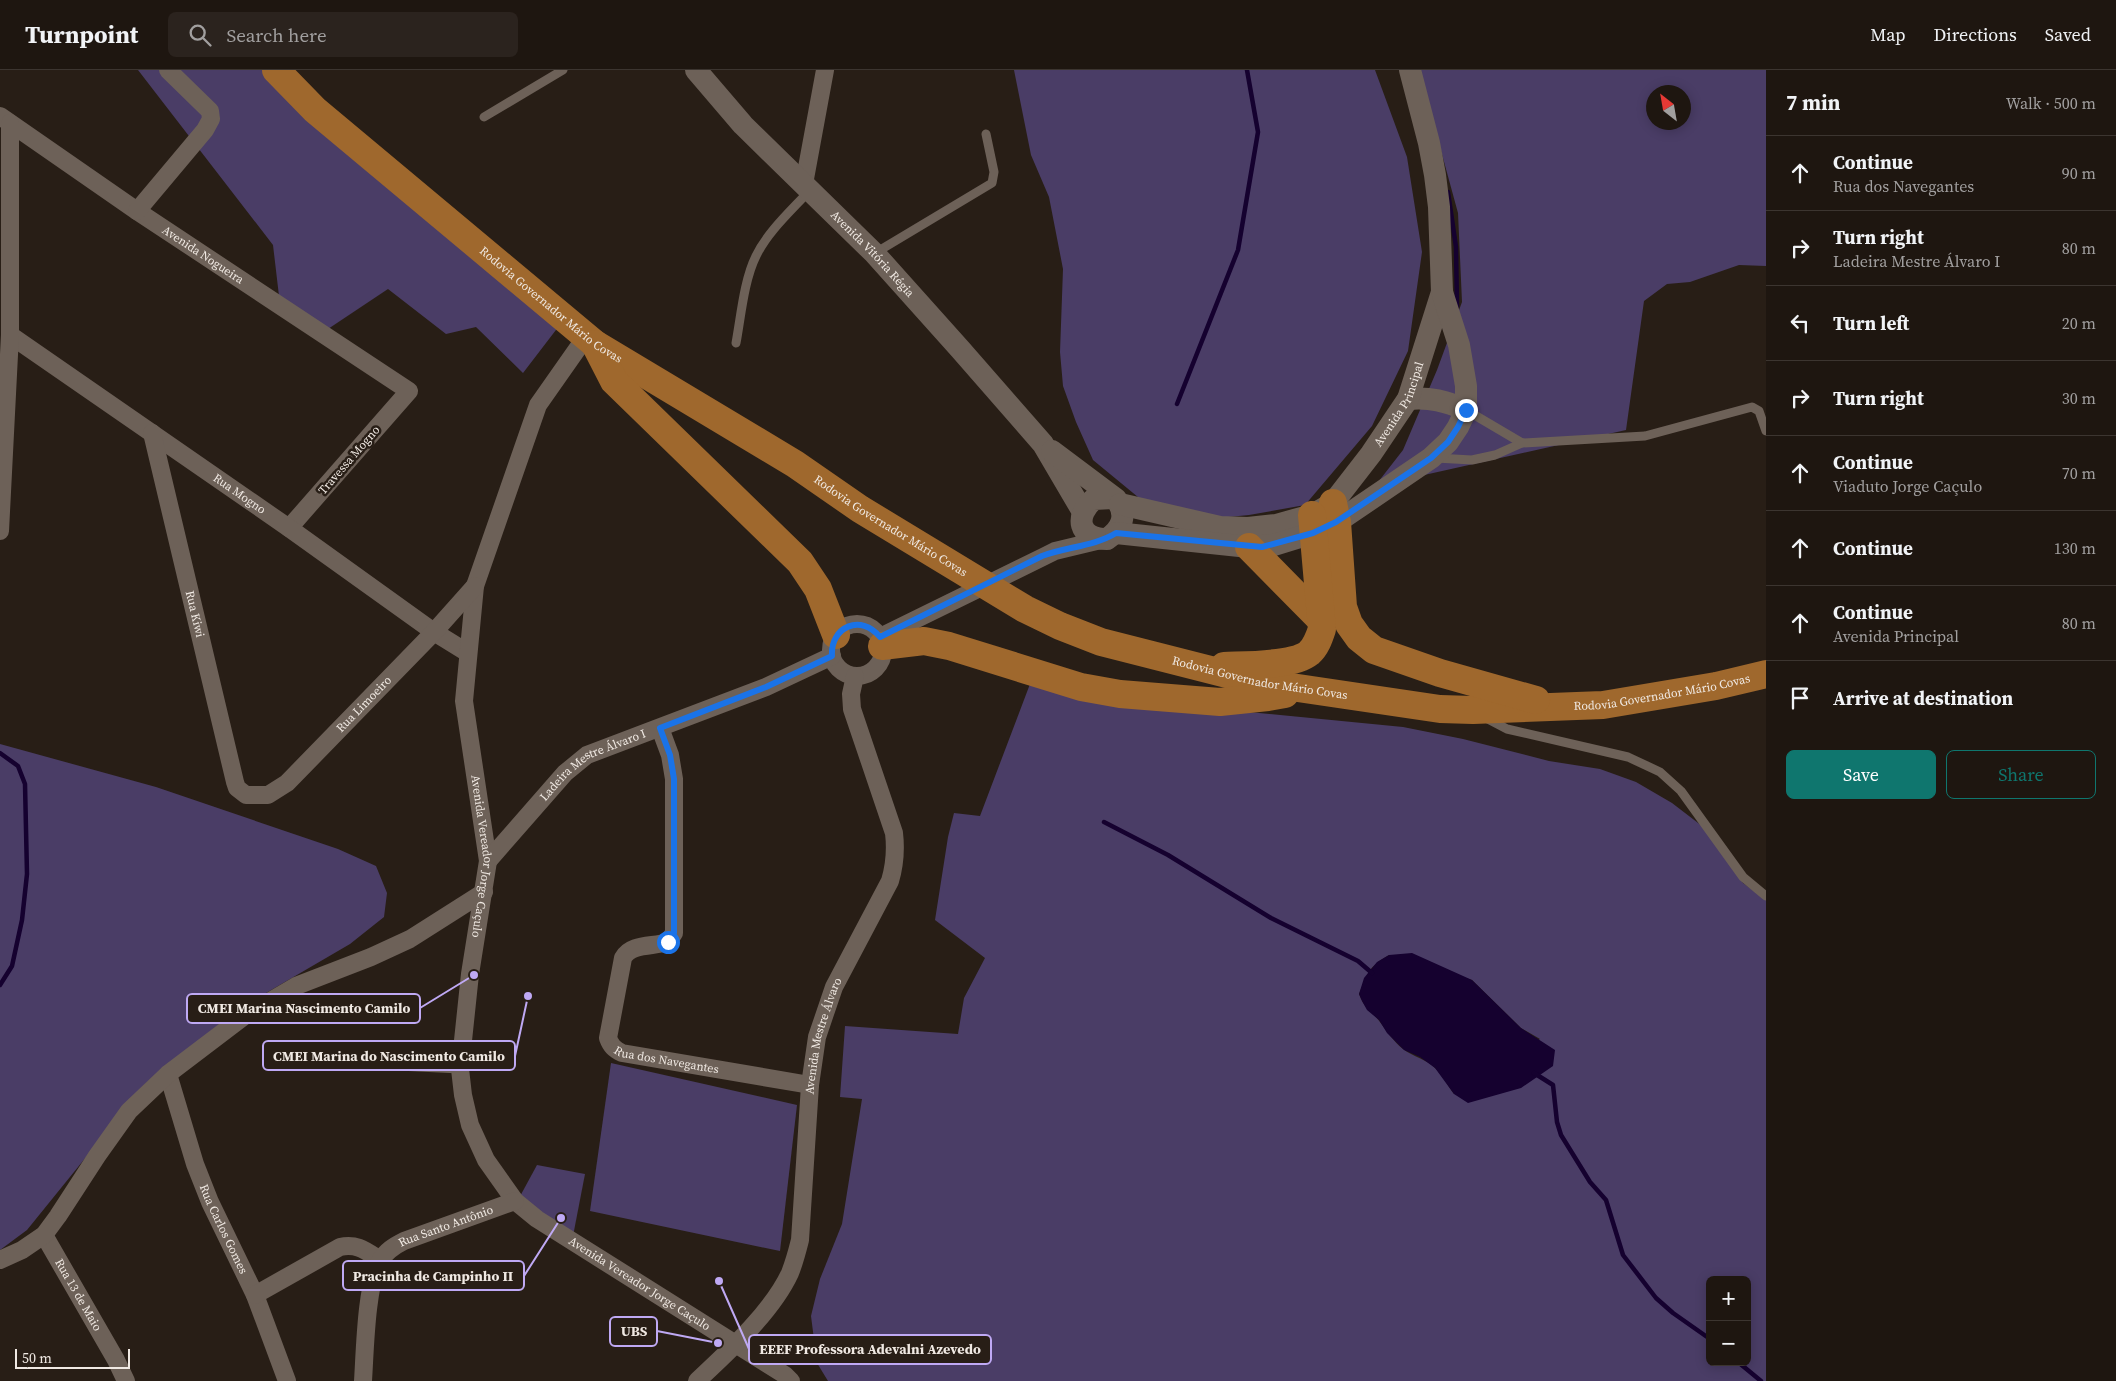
<!DOCTYPE html>
<meta charset="utf-8">
<style>
:root{--surface:#1e1610;--page:#2b231e;--text:#f1f3f6;--muted:#a19f9f;--line:#3c3530;--accent:#0f766e}
body{margin:0;font-family:"Source Serif 4",serif;background:var(--page);color:var(--text)}
.controls{position:absolute;right:15px;bottom:15px;display:grid;overflow:hidden;border-radius:8px;box-shadow:0 2px 12px #0003}
.controls button{width:45px;height:45px;display:grid;place-items:center;padding:0;border:0;border-bottom:1px solid var(--line);background:var(--surface);color:var(--text);font:25px sans-serif}
.compass{position:absolute;left:1646px;top:15px;width:45px;height:45px;border-radius:50%;background:var(--surface);box-shadow:0 2px 12px #0003;rotate:329deg}
.scale{position:absolute;left:15px;bottom:12px;width:115px;box-sizing:border-box;padding-left:5px;border:2px solid #f0e9e3;border-top:0;font-size:14px;line-height:18px;white-space:nowrap;color:#f0e9e3;-webkit-text-stroke:4px #281e16;paint-order:stroke}
.stop{position:absolute;width:15px;height:15px;margin:-11px;border:4px solid #1a73e8;border-radius:50%;background:#fff}
.stop.end{background:#1a73e8;border-color:#fff;box-shadow:0 1px 5px #0008}
.list{margin:0;padding:0;list-style:none}
h2{display:flex;justify-content:space-between;align-items:center;height:65px;margin:0;padding:0 20px;font-size:21px}
h2 small{font-size:16px;font-weight:400;color:var(--muted)}
.list li{display:grid;grid-template-columns:32px 1fr auto;gap:15px;align-items:center;box-sizing:border-box;height:75px;padding:0 20px;border-top:1px solid var(--line)}
.list b{display:block;font-size:19px;white-space:nowrap}
.list p{margin:0;font-size:16px;white-space:nowrap;color:var(--muted)}
.list em{font-size:16px;font-style:normal;color:var(--muted)}
.actions{display:flex;gap:10px;padding:15px 20px}
.actions a{flex:1;padding:11px 0;border:1px solid var(--accent);border-radius:8px;text-align:center;font-size:18px;color:var(--accent)}
.actions .main{background:var(--accent);color:#fff}
.icon{flex:none;width:28px;height:28px;fill:none;stroke:currentColor;stroke-width:2;stroke-linecap:round;stroke-linejoin:round}
.map{position:relative;flex:none;width:1766px;height:1311px;overflow:hidden}
header{display:flex;align-items:center;gap:30px;box-sizing:border-box;height:70px;padding:0 25px;background:var(--surface);border-bottom:1px solid var(--line)}
header strong{font-size:24px}
nav{display:flex;gap:28px;margin-inline-start:auto;font-size:18px}
.search{width:350px;height:45px;background:var(--page);display:flex;align-items:center;gap:12px;box-sizing:border-box;padding:0 18px;border-radius:8px;color:var(--muted);font-size:19px}
main{display:flex}
aside{flex:1;background:var(--surface)}
.map>svg:first-child{display:block}
.green{fill:#4a3d66;fill-rule:evenodd}
.water{fill:#15012f}
.lines{fill:none;stroke-linecap:round;stroke-linejoin:round}
.stream{stroke:#15012f;stroke-width:4.5}
.service{stroke:#6d6158;stroke-width:9}
.minor{stroke:#6d6158;stroke-width:18}
.tertiary{stroke:#6d6158;stroke-width:22}
.primary{stroke:#9f682d;stroke-width:28}
.route{stroke:#1a73e8;stroke-width:6}
.labels{text-anchor:middle;dominant-baseline:central;stroke-width:5;stroke-linejoin:round;paint-order:stroke}
.street-label{font-size:12px;fill:#f0e9e3;stroke:#281e16}
.leader{fill:none;stroke:#bfa9f4;stroke-width:2}
.callout-dot{fill:#bfa9f4;stroke:#281e16;stroke-width:2}
.callout{fill:#281e16;stroke:#bfa9f4;stroke-width:2}
.callout-label{font-size:14px;text-anchor:middle;font-weight:bold;fill:#f0e9e3}
</style>
<header>
<strong>Turnpoint</strong>
<div class="search"><svg class="icon" aria-label="search" viewBox="0 0 24 24"><circle cx="10" cy="10" r="6"/><path d="M15 15l6 6"/></svg>Search here</div>
<nav><a>Map</a><a>Directions</a><a>Saved</a></nav>
</header>
<main>
<div class="map">
<svg width="1766" height="1311" viewBox="0 0 1766 1311">
<rect width="100%" height="100%" fill="#281e16"/>
<g class="green">
<polygon points="138,0 262,0 288,27 559,256 523,303 476,257 446,264 388,219 325,261 279,226 273,175"/>
<polygon points="1014,0 1375,0 1407,87 1422,182 1408,281 1372,356 1305,435 1249,445 1208,449 1144,432 1093,390 1076,352 1063,316 1060,282 1063,199 1049,127 1031,85"/>
<path d="M1419,0H1766V196L1739,195L1690,212L1667,214L1644,231L1626,360L1375,416L1403,380L1437,300L1462,232L1458,143ZM1654,22H1684V52H1654Z"/>
<path d="M1030,614L1135,631L1403,657L1463,669L1549,691L1600,699L1636,712L1672,733L1702,756L1743,813L1766,830V1311H828L817,1293L811,1246L820,1209L842,1154L862,1029L840,1027L845,956L958,964L964,928L985,888L935,850L948,767L954,743L980,746ZM1389,885L1472,910L1521,958L1540,969L1454,1024C1448,1016 1443,1006 1436,999C1427,989 1413,987 1403,979C1393,971 1387,961 1380,952C1371,940 1365,940 1359,924C1368,903 1368,897 1389,885ZM1710,1210H1747V1292H1710Z"/>
<polygon points="0,674 156,717 338,779 376,796 387,823 384,847 350,874 237,940 146,1013 27,1160 0,1180"/>
<polygon points="611,993 797,1035 780,1181 590,1141"/>
<polygon points="537,1095 585,1104 573,1166 518,1130"/>
</g>
<polygon class="water" points="1412,883 1472,910 1521,958 1555,980 1553,996 1521,1018 1468,1033 1454,1024 1435,998 1420,987 1404,980 1387,963 1379,950 1367,940 1362,931 1359,924 1364,908 1377,892 1389,885"/>
<g class="lines">
<g class="stream">
<polyline points="1448,122 1456,177 1457,237"/>
<polyline points="1177,334 1238,180 1258,62 1247,0"/>
<polyline points="0,683 18,696 25,714 27,804 22,850 12,896 0,915"/>
<polyline points="1104,752 1168,785 1271,848 1358,891 1372,903"/>
<polyline points="1534,1003 1553,1015 1557,1052 1561,1065 1590,1112 1606,1130 1623,1185 1656,1228 1673,1243 1710,1269"/>
<polyline points="1738,1292 1761,1311"/>
</g>
<g class="service">
<polyline points="484,47 563,0"/>
<polyline points="875,183 992,113 994,102 986,64"/>
<path d="M736,273C741,246 744,210 756,186C768,161 792,140 810,120"/>
<polyline points="1466,340 1522,373"/>
<polyline points="1436,388 1472,390 1495,385 1522,373 1645,366 1752,337 1759,341 1766,361"/>
<polyline points="1486,648 1507,659 1628,687 1660,702 1681,721 1743,807 1766,826"/>
<polyline points="316,992 460,999"/>
</g>
<g class="minor">
<path id="s1" d="M0,46L137,141L409,321L289,458"/>
<polyline points="804,114 825,0"/>
<polyline points="137,141 205,60 211,49 210,41 168,0"/>
<path id="s2" d="M10,265L289,458L434,562L468,583"/>
<path id="s3" d="M585,268L538,335L475,516L464,631L488,791L470,904L460,999L463,1025L470,1055L486,1090L515,1131L537,1149L785,1305L791,1311"/>
<path id="s4" d="M152,363L235,712L237,718L246,725H268L287,713L434,562L475,516"/>
<polyline points="0,461 10,265 10,53"/>
<circle cx="857" cy="580" r="26"/>
<polyline points="880,567 1043,487 1055,481 1105,469"/>
<path id="s5" d="M660,658L670,685L674,709V863L668,872C653,877 631,873 623,888L608,968C611,976 614,979 622,983L810,1015"/>
<path id="s6" d="M488,791L565,703L587,685L766,617L832,586"/>
<path id="s7" d="M168,1004L195,1094L210,1132L255,1225L287,1311"/>
<path id="s8" d="M44,1165L116,1290L126,1311"/>
<polyline points="0,1190 22,1180 44,1165 58,1146 97,1086 129,1041 168,1004 243,947 296,916 371,887 410,869 484,822"/>
<path d="M255,1225L340,1177C357,1173 366,1181 380,1190"/>
<path id="s9" d="M363,1311C365,1281 366,1214 380,1191C386,1181 394,1176 404,1171L515,1131"/>
<path id="s10" d="M697,1311C728,1282 772,1242 790,1203C794,1193 797,1182 800,1170L810,1015L817,967L834,917L890,811C895,794 896,780 894,763L852,639L851,624L855,606"/>
</g>
<g class="tertiary">
<path id="s11" d="M696,0L743,55L874,183L960,279L1043,374L1083,442"/>
<path d="M1408,329C1430,327 1446,331 1466,340"/>
<path d="M1052,381L1116,429C1128,445 1122,459 1107,469C1078,469 1074,446 1094,429L1113,428"/>
<path id="s12" d="M1120,434L1220,457L1248,458L1276,455L1312,445L1333,433L1371,384L1408,329L1442,222"/>
<polyline points="1116,463 1249,477 1274,475 1313,463 1337,452 1431,388 1448,372 1458,357 1466,340 1466,316 1459,275 1442,222 1439,137 1435,105 1429,73 1410,0"/>
</g>
<g class="primary">
<path id="s13" d="M276,0L315,40L595,274L795,394L860,439L1025,539L1060,556L1101,572L1258,612L1440,639L1473,640L1603,635L1716,616L1766,604"/>
<polyline points="595,274 614,311 800,492 818,519 836,565"/>
<polyline points="1333,433 1337,452 1343,537 1349,554 1359,568 1374,580 1440,603 1536,630"/>
<polyline points="1249,477 1321,550"/>
<polyline points="882,576 924,571 949,576 1081,617 1120,624 1220,632 1268,627 1285,624"/>
<path d="M1224,596C1245,595 1293,596 1309,583C1316,577 1319,568 1322,559L1312,445"/>
</g>
</g>
<g class="lines">
<path class="route" d="M668,872L674,863V709L670,685L660,658L766,617L832,586C830,557 861,543 880,567L1042,486C1066,477 1095,476 1116,463L1262,477L1313,463L1336,452L1431,388L1448,372L1458,357L1466,340"/>
</g>
<g class="labels">
<g class="street-label">
<text stroke="none"><textPath href="#s11" startOffset="255">Avenida Vitória Régia</textPath></text>
<text stroke="none"><textPath href="#s1" startOffset="246">Avenida Nogueira</textPath></text>
<text stroke="none"><textPath href="#s13" startOffset="362">Rodovia Governador Mário Covas</textPath></text>
<text stroke="none"><textPath href="#s12" startOffset="340">Avenida Principal</textPath></text>
<text transform="translate(349 390) rotate(-49)">Travessa Mogno</text>
<text stroke="none"><textPath href="#s2" startOffset="279">Rua Mogno</textPath></text>
<text stroke="none"><textPath href="#s13" startOffset="768">Rodovia Governador Mário Covas</textPath></text>
<text stroke="none"><textPath href="#s4" startOffset="186">Rua Kiwi</textPath></text>
<text stroke="none"><textPath href="#s13" startOffset="1172">Rodovia Governador Mário Covas</textPath></text>
<text stroke="none"><textPath href="#s13" startOffset="1578">Rodovia Governador Mário Covas</textPath></text>
<text stroke="none"><textPath href="#s4" startOffset="531">Rua Limoeiro</textPath></text>
<text stroke="none"><textPath href="#s6" startOffset="145">Ladeira Mestre Álvaro I</textPath></text>
<text stroke="none"><textPath href="#s3" startOffset="546">Avenida Vereador Jorge Caçulo</textPath></text>
<text stroke="none"><textPath href="#s10" startOffset="384">Avenida Mestre Álvaro</textPath></text>
<text stroke="none"><textPath href="#s5" startOffset="415">Rua dos Navegantes</textPath></text>
<text stroke="none"><textPath href="#s9" startOffset="198">Rua Santo Antônio</textPath></text>
<text stroke="none"><textPath href="#s7" startOffset="165">Rua Carlos Gomes</textPath></text>
<text stroke="none"><textPath href="#s3" startOffset="1056">Avenida Vereador Jorge Caçulo</textPath></text>
<text stroke="none"><textPath href="#s8" startOffset="69">Rua 13 de Maio</textPath></text>
</g>
</g>
<path class="leader" d="M474 905L420 938M528 926L515 986M561 1148L524 1206M718 1273L657 1261M719 1211L749 1279"/>
<g class="callout-dot">
<circle cx="474" cy="905" r="5"/>
<circle cx="528" cy="926" r="5"/>
<circle cx="561" cy="1148" r="5"/>
<circle cx="718" cy="1273" r="5"/>
<circle cx="719" cy="1211" r="5"/>
</g>
<g class="callout">
<rect x="187" y="924" width="233" height="29" rx="5"/>
<rect x="263" y="971" width="252" height="29" rx="5"/>
<rect x="343" y="1191" width="181" height="29" rx="5"/>
<rect x="610" y="1247" width="47" height="29" rx="5"/>
<rect x="749" y="1265" width="242" height="29" rx="5"/>
</g>
<g class="callout-label">
<text x="304" y="943">CMEI Marina Nascimento Camilo</text>
<text x="389" y="991">CMEI Marina do Nascimento Camilo</text>
<text x="433" y="1211">Pracinha de Campinho II</text>
<text x="634" y="1266">UBS</text>
<text x="870" y="1284">EEEF Professora Adevalni Azevedo</text>
</g>
</svg>
<div class="controls">
<button>+</button>
<button>−</button>
</div>
<svg class="compass" viewBox="-18 -18 36 36"><path d="M0-13l5 13h-10z" fill="#e53935"/><path d="M0 13l5-13h-10z" fill="#a19f9f"/></svg>
<div class="scale">50 m</div>
<div class="stop" style="left:668px;top:872px"></div>
<div class="stop end" style="left:1466px;top:340px"></div>
</div>
<aside>
<h2>7 min<small>Walk · 500 m</small></h2>
<ul class="list">
<li><svg class="icon" aria-label="ahead" viewBox="0 0 24 24"><path d="M12 20V5M6 11l6-6 6 6"/></svg><div><b>Continue</b><p>Rua dos Navegantes</p></div><em>90 m</em></li>
<li><svg class="icon" aria-label="right" viewBox="0 0 24 24"><path d="M7 20v-9h11M14 6l5 5-5 5"/></svg><div><b>Turn right</b><p>Ladeira Mestre Álvaro I</p></div><em>80 m</em></li>
<li><svg class="icon" aria-label="left" viewBox="0 0 24 24"><path d="M17 20v-9H6M10 6l-5 5 5 5"/></svg><div><b>Turn left</b></div><em>20 m</em></li>
<li><svg class="icon" aria-label="right" viewBox="0 0 24 24"><path d="M7 20v-9h11M14 6l5 5-5 5"/></svg><div><b>Turn right</b></div><em>30 m</em></li>
<li><svg class="icon" aria-label="ahead" viewBox="0 0 24 24"><path d="M12 20V5M6 11l6-6 6 6"/></svg><div><b>Continue</b><p>Viaduto Jorge Caçulo</p></div><em>70 m</em></li>
<li><svg class="icon" aria-label="ahead" viewBox="0 0 24 24"><path d="M12 20V5M6 11l6-6 6 6"/></svg><div><b>Continue</b></div><em>130 m</em></li>
<li><svg class="icon" aria-label="ahead" viewBox="0 0 24 24"><path d="M12 20V5M6 11l6-6 6 6"/></svg><div><b>Continue</b><p>Avenida Principal</p></div><em>80 m</em></li>
<li><svg class="icon" aria-label="arrive" viewBox="0 0 24 24"><path d="M6 21V4h12l-3 4 3 4H6"/></svg><div><b>Arrive at destination</b></div></li>
</ul>
<div class="actions"><a class="main">Save</a><a>Share</a></div>
</aside>
</main>
